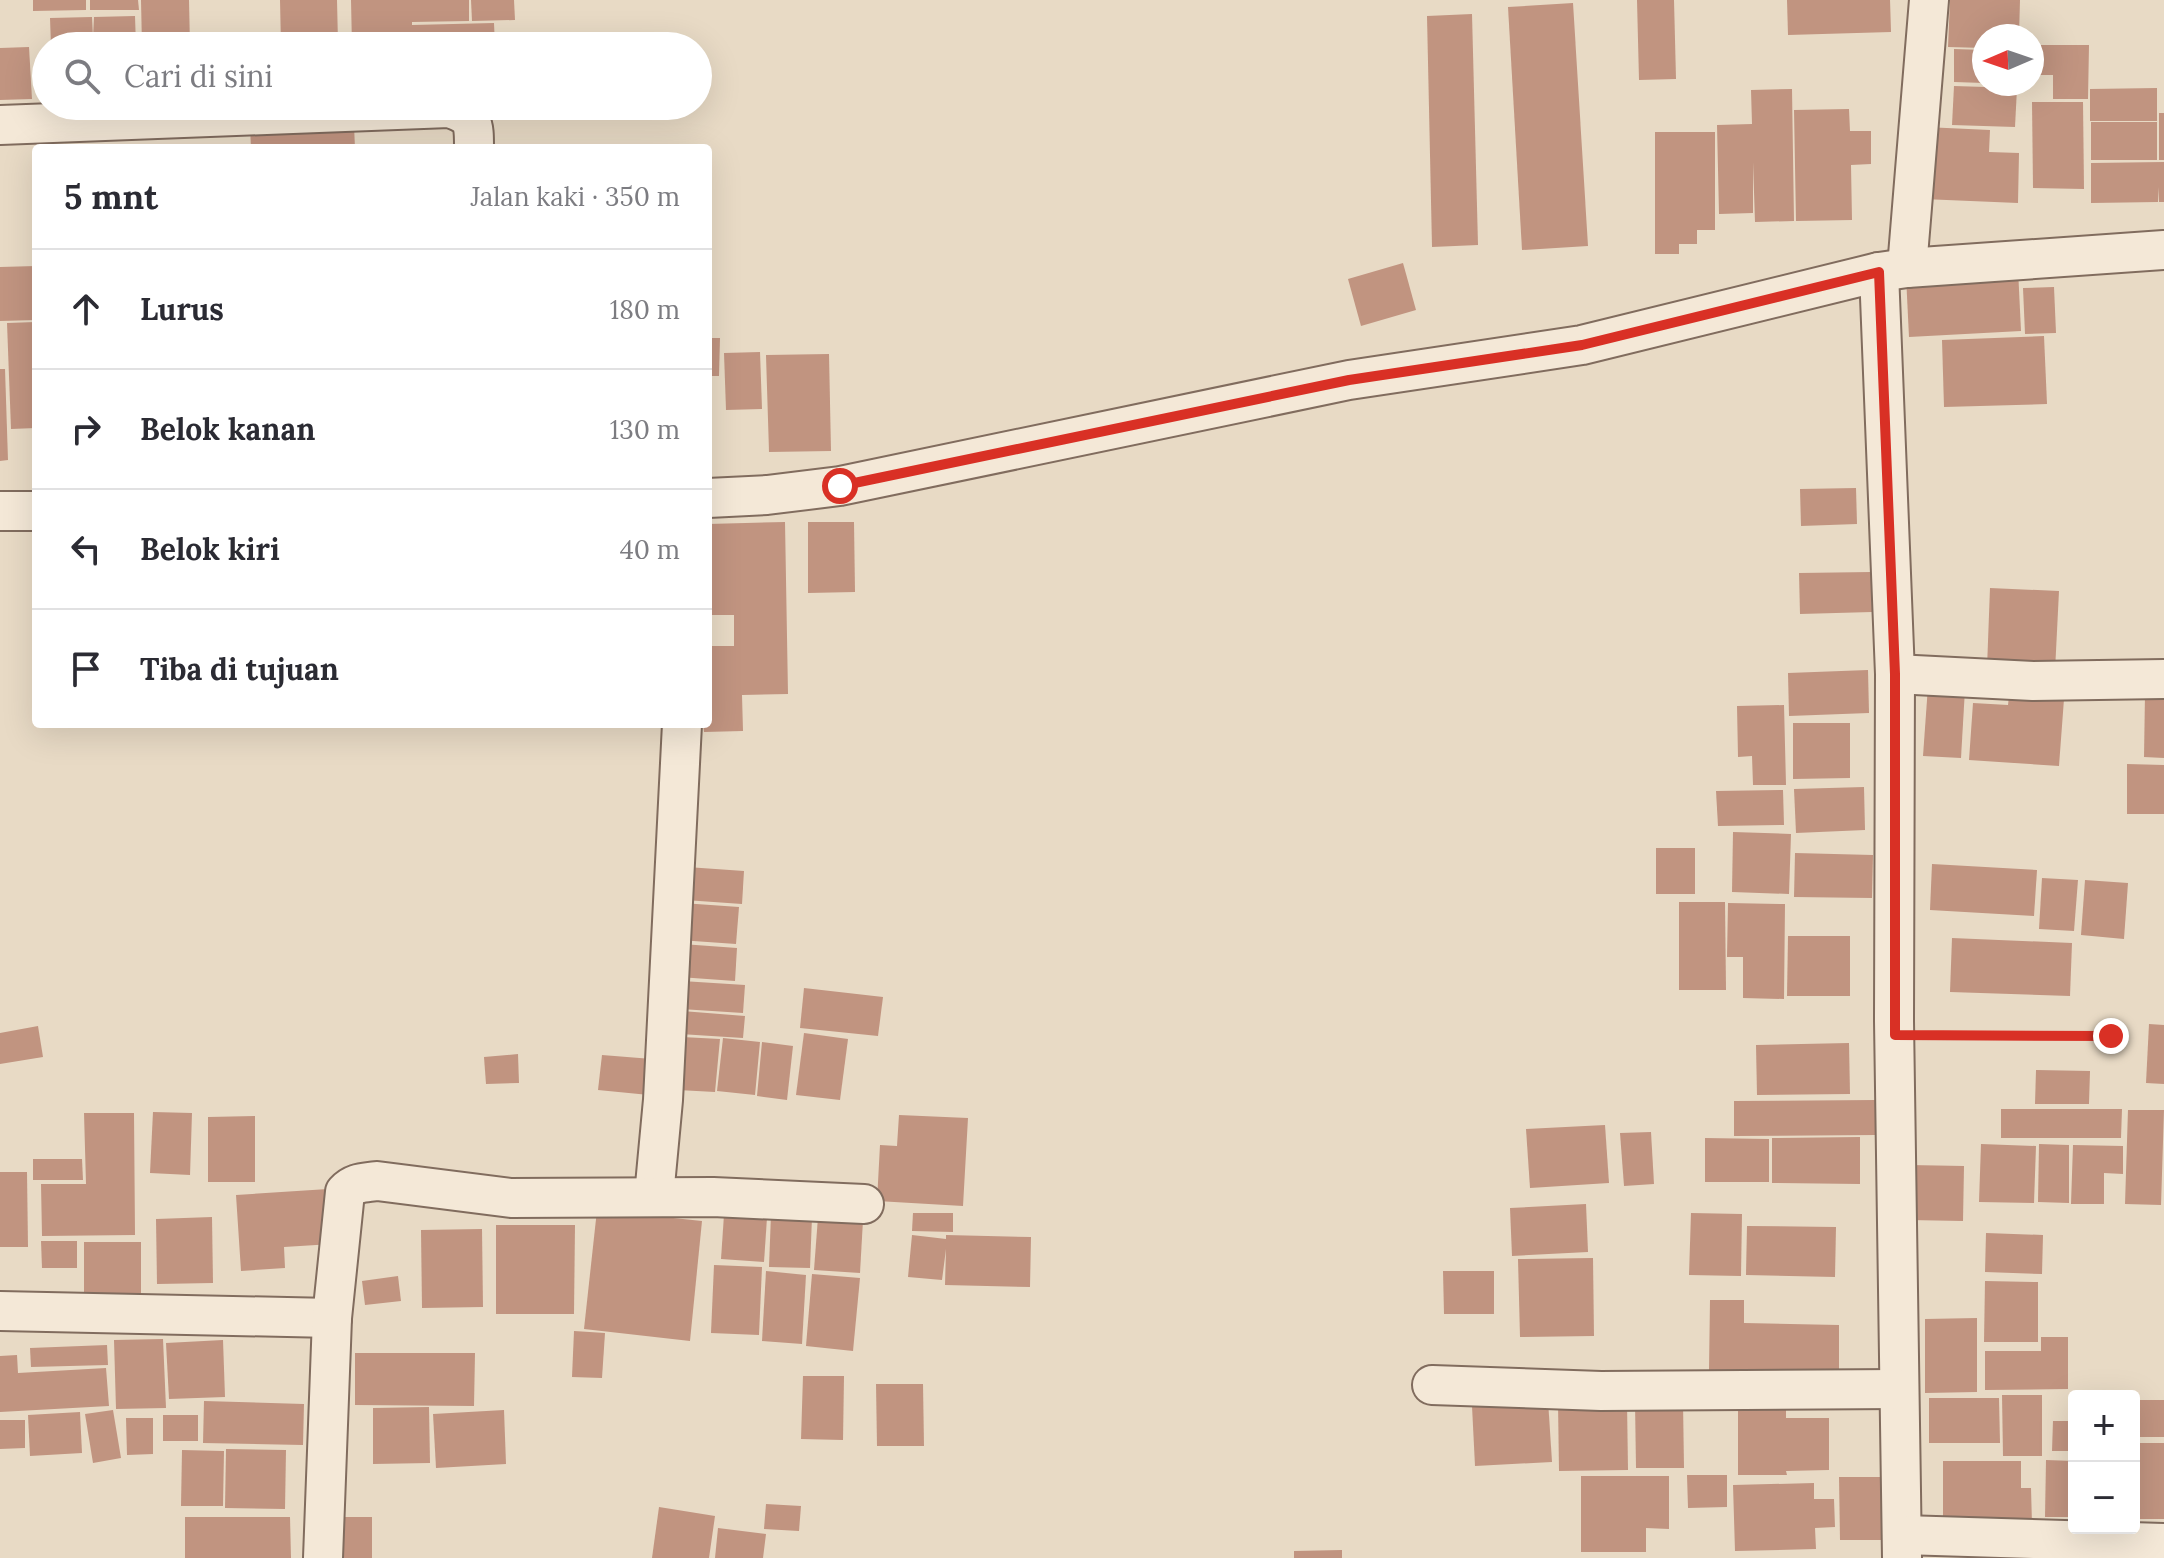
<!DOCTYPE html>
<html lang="id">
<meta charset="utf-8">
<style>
:root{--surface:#fff;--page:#f7f7f7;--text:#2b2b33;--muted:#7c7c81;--line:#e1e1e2}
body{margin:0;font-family:Lora,serif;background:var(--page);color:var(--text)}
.controls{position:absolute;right:24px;bottom:24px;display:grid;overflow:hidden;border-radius:8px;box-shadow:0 8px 32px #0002}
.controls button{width:72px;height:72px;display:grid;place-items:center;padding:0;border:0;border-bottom:2px solid var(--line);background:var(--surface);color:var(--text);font:40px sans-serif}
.compass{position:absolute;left:1972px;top:24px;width:72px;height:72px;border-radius:50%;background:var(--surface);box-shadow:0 8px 32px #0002;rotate:268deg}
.stop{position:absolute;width:24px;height:24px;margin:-18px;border:6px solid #d93025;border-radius:50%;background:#fff}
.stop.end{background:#d93025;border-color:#fff;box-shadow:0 2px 8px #0008}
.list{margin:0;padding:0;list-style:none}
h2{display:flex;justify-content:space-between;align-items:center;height:104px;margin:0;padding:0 32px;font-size:34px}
h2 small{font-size:26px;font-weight:400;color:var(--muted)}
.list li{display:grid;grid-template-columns:52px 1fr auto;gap:24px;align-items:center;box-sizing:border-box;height:120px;padding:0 32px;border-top:2px solid var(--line)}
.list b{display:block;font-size:30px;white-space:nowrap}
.list em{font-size:26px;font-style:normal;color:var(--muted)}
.icon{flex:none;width:44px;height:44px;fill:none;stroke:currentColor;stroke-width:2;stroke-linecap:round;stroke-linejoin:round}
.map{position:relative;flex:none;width:2164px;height:1558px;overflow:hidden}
.search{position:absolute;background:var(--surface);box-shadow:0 8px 32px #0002;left:32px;top:32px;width:680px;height:88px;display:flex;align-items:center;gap:20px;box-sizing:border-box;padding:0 28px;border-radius:44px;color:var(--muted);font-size:30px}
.panel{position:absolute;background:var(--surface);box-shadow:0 8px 32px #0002;left:32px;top:144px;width:680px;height:584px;border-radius:8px}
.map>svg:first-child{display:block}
.building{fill:#c19480}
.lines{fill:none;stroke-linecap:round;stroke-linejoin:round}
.street-casing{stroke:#816c5e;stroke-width:42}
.path{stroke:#816c5e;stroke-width:5;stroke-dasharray:6 4;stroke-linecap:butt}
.street{stroke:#f4e8d7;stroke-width:38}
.route{stroke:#d93025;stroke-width:10}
</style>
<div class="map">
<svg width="2164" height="1558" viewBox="0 0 2164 1558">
<rect width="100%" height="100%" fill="#e8dac5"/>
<g class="building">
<polygon points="33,0 86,0 86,10 33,11"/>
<polygon points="90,0 138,0 139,10 90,10"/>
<polygon points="141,0 189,0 190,46 142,46"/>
<polygon points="280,0 337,0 338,43 347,43 347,46 281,46"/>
<polygon points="351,0 469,0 469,21 412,22 412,25 494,23 495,46 352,46"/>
<polygon points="471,0 514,0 515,20 472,21"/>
<polygon points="1637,0 1674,0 1676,79 1639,80"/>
<polygon points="1787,0 1890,0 1891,32 1788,35"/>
<polygon points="1950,0 2020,0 2019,36 1984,36 1984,48 1948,47"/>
<polygon points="1573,3 1588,246 1522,250 1508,7"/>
<polygon points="1472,14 1478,245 1432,247 1427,16"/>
<polygon points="135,16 136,46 51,46 50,18 92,17 93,38 94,17"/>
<polygon points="2032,45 2089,45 2088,99 2053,99 2053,75 2033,75"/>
<polygon points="29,47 32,99 0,100 0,48"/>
<polygon points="1954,49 1984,50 1984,83 1954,82"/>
<polygon points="1954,86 2017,88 2015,127 1952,125"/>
<polygon points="2157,88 2157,121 2090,121 2090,89"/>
<polygon points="1792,89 1794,221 1755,222 1753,162 1753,213 1719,214 1717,125 1752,124 1751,90"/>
<polygon points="2032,102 2083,102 2084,189 2033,188"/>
<polygon points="1849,109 1850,131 1871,131 1871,164 1851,165 1852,220 1796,221 1794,110"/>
<rect x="2159" y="113" width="5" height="47"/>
<rect x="2091" y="122" width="66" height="38"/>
<polygon points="354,126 355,148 251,148 250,127"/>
<polygon points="1925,127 1990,130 1989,152 2019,153 2018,203 1923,199"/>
<polygon points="1655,132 1715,132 1715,230 1697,230 1697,244 1679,244 1679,254 1655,254"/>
<polygon points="2164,162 2164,202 2159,202 2158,187 2158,202 2091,203 2091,163"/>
<polygon points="1403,263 1416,310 1361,326 1348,279"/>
<polygon points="36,266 36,320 0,321 0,267"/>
<polygon points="2018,269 2021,331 1909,337 1906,276"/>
<polygon points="2054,287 2056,333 2025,334 2023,288"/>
<polygon points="36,322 36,428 11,429 7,323"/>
<polygon points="2044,336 2047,404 1944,407 1942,340"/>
<polygon points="708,338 720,338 719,376 708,376"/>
<polygon points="760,352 762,409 726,410 724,353"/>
<polygon points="829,354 831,451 769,452 766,355"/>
<polygon points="0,369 5,369 8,460 0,461"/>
<polygon points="1856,488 1857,524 1801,526 1800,489"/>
<polygon points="785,522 788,694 742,695 743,731 704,732 703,724 708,724 708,646 734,646 734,615 709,615 708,524"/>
<polygon points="808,522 854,522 855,592 808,593"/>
<polygon points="1871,572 1872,612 1800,614 1799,573"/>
<polygon points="1990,588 2059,591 2055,671 1987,668"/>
<polygon points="1868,670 1869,713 1789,716 1788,673"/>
<polygon points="1928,686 1965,689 1961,758 1923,756"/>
<polygon points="2145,693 2164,693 2164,758 2144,757"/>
<polygon points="2009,696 2064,699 2059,766 1969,760 1973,703 2008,705"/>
<polygon points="1784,705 1786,785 1753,785 1752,756 1738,757 1737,706"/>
<polygon points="1793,723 1850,723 1850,778 1793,779"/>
<polygon points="2127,764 2164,765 2164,814 2127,814"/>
<polygon points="1864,787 1865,830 1796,833 1794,789"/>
<polygon points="1783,790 1784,825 1718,826 1716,791"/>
<polygon points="1733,832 1791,834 1789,894 1732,892"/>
<rect x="1656" y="848" width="39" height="46"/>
<polygon points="1795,853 1873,855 1872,898 1794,897"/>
<polygon points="1932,864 2037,870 2034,916 1930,910"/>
<polygon points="687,867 744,871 742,904 685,900"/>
<polygon points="2042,878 2078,880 2074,931 2039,929"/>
<polygon points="2085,880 2128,883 2124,939 2081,935"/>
<polygon points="1679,902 1725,902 1726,990 1679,990"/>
<polygon points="682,903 739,907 736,944 679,940"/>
<polygon points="1728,903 1785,904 1784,999 1743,998 1743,957 1727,957"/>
<polygon points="1788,936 1850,936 1850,996 1787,996"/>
<polygon points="1952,938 2072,943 2070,996 1950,992"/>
<polygon points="682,944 737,948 735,981 679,977"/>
<polygon points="682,981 745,985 743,1013 681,1009"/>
<polygon points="804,988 883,997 878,1036 800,1028"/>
<polygon points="682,1011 745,1016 743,1038 680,1034"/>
<polygon points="2149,1024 2164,1025 2164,1084 2146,1083"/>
<polygon points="38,1026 43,1057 0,1064 0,1033"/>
<polygon points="804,1033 848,1039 840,1100 796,1095"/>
<polygon points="682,1037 720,1039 715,1092 678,1090"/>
<polygon points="723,1038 760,1042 755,1095 717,1091"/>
<polygon points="762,1042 793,1046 787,1100 757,1096"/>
<polygon points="1849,1043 1850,1094 1757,1095 1756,1045"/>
<polygon points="518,1054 519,1083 486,1084 484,1057"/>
<polygon points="602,1055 652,1059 649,1095 598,1090"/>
<polygon points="2036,1070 2090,1071 2089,1104 2035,1104"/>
<polygon points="1876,1100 1876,1135 1734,1136 1734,1101"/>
<polygon points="2001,1109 2122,1109 2121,1138 2001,1138"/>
<polygon points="2128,1110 2164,1110 2161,1205 2125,1204"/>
<polygon points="153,1112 192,1113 190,1175 150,1173"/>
<polygon points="84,1113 134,1113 135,1235 42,1236 41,1184 86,1184"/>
<polygon points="899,1115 968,1118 963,1206 877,1201 880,1145 897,1146"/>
<polygon points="255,1116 255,1182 208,1182 208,1117"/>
<polygon points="1605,1125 1609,1183 1530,1188 1526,1129"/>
<polygon points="1651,1132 1654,1184 1624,1186 1620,1133"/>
<polygon points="1860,1137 1860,1184 1772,1183 1772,1138"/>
<polygon points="1705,1138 1769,1139 1769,1182 1705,1182"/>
<polygon points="1981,1144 2036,1146 2034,1203 1979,1202"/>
<polygon points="2039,1144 2069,1145 2069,1203 2038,1202"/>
<polygon points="2073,1145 2123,1146 2123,1174 2104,1173 2104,1204 2071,1204"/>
<polygon points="33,1159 82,1159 83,1180 33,1180"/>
<polygon points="1909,1165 1964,1166 1963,1221 1909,1220"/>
<polygon points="0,1172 27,1172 28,1247 0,1247"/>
<polygon points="328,1189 332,1244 284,1247 285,1268 241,1271 236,1195"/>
<polygon points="725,1200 768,1203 764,1262 721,1259"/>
<polygon points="1586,1204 1588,1252 1512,1256 1510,1208"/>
<polygon points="597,1210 702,1221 690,1341 584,1329"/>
<polygon points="913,1213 953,1213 953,1232 912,1231"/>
<polygon points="1691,1213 1742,1214 1741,1276 1689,1275"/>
<polygon points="771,1214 812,1217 810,1268 769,1267"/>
<polygon points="212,1217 213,1283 157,1284 156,1219"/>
<polygon points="818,1217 863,1220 860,1273 814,1270"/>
<polygon points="496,1225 575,1225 574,1314 496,1314"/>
<polygon points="1747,1226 1836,1227 1835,1277 1746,1275"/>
<polygon points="482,1229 483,1307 422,1308 421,1230"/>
<polygon points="1986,1233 2043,1235 2042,1274 1985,1272"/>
<polygon points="912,1235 946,1239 946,1235 1031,1237 1030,1287 945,1285 946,1249 942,1280 908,1277"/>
<polygon points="41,1241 77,1241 77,1268 42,1268"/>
<rect x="84" y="1242" width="57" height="56"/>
<polygon points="1593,1258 1594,1336 1520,1337 1518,1259"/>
<polygon points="714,1265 762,1267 759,1335 711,1333"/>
<polygon points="766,1271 806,1275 802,1344 762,1341"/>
<polygon points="1443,1271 1494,1271 1494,1314 1444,1314"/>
<polygon points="812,1274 860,1278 853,1351 806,1346"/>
<polygon points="398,1276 401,1301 365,1305 362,1281"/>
<polygon points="1985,1281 2038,1282 2038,1342 1984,1342"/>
<polygon points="1710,1300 1744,1300 1744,1323 1839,1325 1839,1372 1709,1370"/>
<polygon points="1977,1318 1977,1392 1925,1393 1925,1319"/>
<polygon points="574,1331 605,1333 602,1378 572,1377"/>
<polygon points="2041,1337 2068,1337 2068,1389 1985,1390 1985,1351 2041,1351"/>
<polygon points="163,1339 166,1408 116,1409 114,1340"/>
<polygon points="223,1340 225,1397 169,1399 166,1343"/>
<polygon points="107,1345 108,1365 31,1367 30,1348"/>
<polygon points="355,1353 475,1353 474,1406 355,1405"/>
<polygon points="17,1355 18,1373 106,1368 109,1406 0,1412 0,1356"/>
<polygon points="803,1376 844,1376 843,1440 801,1439"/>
<polygon points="876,1384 923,1384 924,1446 877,1446"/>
<polygon points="2002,1395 2042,1395 2042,1456 2003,1456"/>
<polygon points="1929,1398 1999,1398 2000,1443 1929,1443"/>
<polygon points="1548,1400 1552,1462 1475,1466 1472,1406"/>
<polygon points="1738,1400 1786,1400 1786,1418 1829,1418 1829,1470 1786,1471 1787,1475 1738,1475"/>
<rect x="2134" y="1400" width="30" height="37"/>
<polygon points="204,1401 304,1404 303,1445 203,1443"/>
<polygon points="1627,1402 1628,1470 1559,1471 1558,1403"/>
<polygon points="1635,1402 1683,1402 1684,1468 1636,1468"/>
<polygon points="429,1407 430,1463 373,1464 373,1408"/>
<polygon points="113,1410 121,1458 93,1463 85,1414"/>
<polygon points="504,1410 506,1464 436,1468 433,1414"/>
<polygon points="80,1412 82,1453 30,1456 28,1415"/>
<rect x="163" y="1415" width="35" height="26"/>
<polygon points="126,1418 153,1418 153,1454 127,1455"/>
<polygon points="0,1420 25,1420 25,1448 0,1449"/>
<polygon points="2053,1421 2074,1421 2074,1451 2052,1451"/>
<rect x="2134" y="1443" width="30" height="76"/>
<polygon points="226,1449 286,1450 285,1509 225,1508"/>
<polygon points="182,1450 224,1451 223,1506 181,1506"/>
<polygon points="2046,1460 2074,1461 2074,1517 2045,1517"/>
<polygon points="1943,1461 2021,1461 2021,1488 2031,1488 2032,1524 1943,1525"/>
<polygon points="1687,1475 1727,1475 1727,1507 1688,1508"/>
<polygon points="1581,1476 1669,1476 1669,1529 1646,1528 1646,1552 1581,1552"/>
<polygon points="1839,1477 1886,1477 1887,1540 1840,1540"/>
<polygon points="1814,1483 1814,1499 1834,1499 1835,1527 1815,1528 1816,1549 1735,1551 1733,1485"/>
<polygon points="766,1504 801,1506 799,1531 764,1529"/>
<polygon points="659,1507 715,1516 709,1558 652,1558"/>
<polygon points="185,1517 290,1517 291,1558 185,1558"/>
<rect x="332" y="1517" width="40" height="41"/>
<polygon points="718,1528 766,1534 763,1558 715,1558"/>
<polygon points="1342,1550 1342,1558 1294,1558 1294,1551"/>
</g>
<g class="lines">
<defs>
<g id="street">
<path d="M0,125L449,108C474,116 474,123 474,148"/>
<polyline points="1907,268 1929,0"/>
<polyline points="1879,272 1895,674 1894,1021 1902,1558"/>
<polyline points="708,498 767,495 840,486 1349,380 1582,345 1879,272 1907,268 2164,250"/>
<polyline points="0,511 36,511"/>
<polyline points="1895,674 2033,681 2164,679"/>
<polyline points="654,1196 663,1100 682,724"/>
<polyline points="0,1311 332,1318"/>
<polyline points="1432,1385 1601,1391 1899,1389"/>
<polyline points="1903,1535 2164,1543"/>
<path d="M323,1558L332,1318L345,1192C354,1182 364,1183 377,1181L511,1198L713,1197L864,1204"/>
</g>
</defs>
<use href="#street" class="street-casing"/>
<polyline class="path" points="1932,1035 2111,1036"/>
<use href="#street" class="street"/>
</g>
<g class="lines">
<polyline class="route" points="840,486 1349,380 1582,345 1879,272 1895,674 1895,1035 2111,1036"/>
</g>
</svg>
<div class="controls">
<button>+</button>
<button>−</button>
</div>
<svg class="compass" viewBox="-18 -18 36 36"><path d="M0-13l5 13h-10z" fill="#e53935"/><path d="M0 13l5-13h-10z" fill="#7c7c81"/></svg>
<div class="stop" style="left:840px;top:486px"></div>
<div class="stop end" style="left:2111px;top:1036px"></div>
<div class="search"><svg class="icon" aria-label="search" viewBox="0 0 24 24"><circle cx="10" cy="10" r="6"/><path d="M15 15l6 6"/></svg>Cari di sini</div>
<section class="panel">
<h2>5 mnt<small>Jalan kaki · 350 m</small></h2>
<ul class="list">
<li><svg class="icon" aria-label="ahead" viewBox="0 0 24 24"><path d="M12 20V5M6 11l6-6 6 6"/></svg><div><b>Lurus</b></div><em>180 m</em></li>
<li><svg class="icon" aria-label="right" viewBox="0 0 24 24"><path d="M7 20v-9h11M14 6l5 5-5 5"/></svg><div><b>Belok kanan</b></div><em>130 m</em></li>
<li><svg class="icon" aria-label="left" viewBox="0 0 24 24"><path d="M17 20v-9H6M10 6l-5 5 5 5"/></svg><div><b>Belok kiri</b></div><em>40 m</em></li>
<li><svg class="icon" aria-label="arrive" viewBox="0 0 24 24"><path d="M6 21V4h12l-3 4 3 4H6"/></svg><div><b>Tiba di tujuan</b></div></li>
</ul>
</section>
</div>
